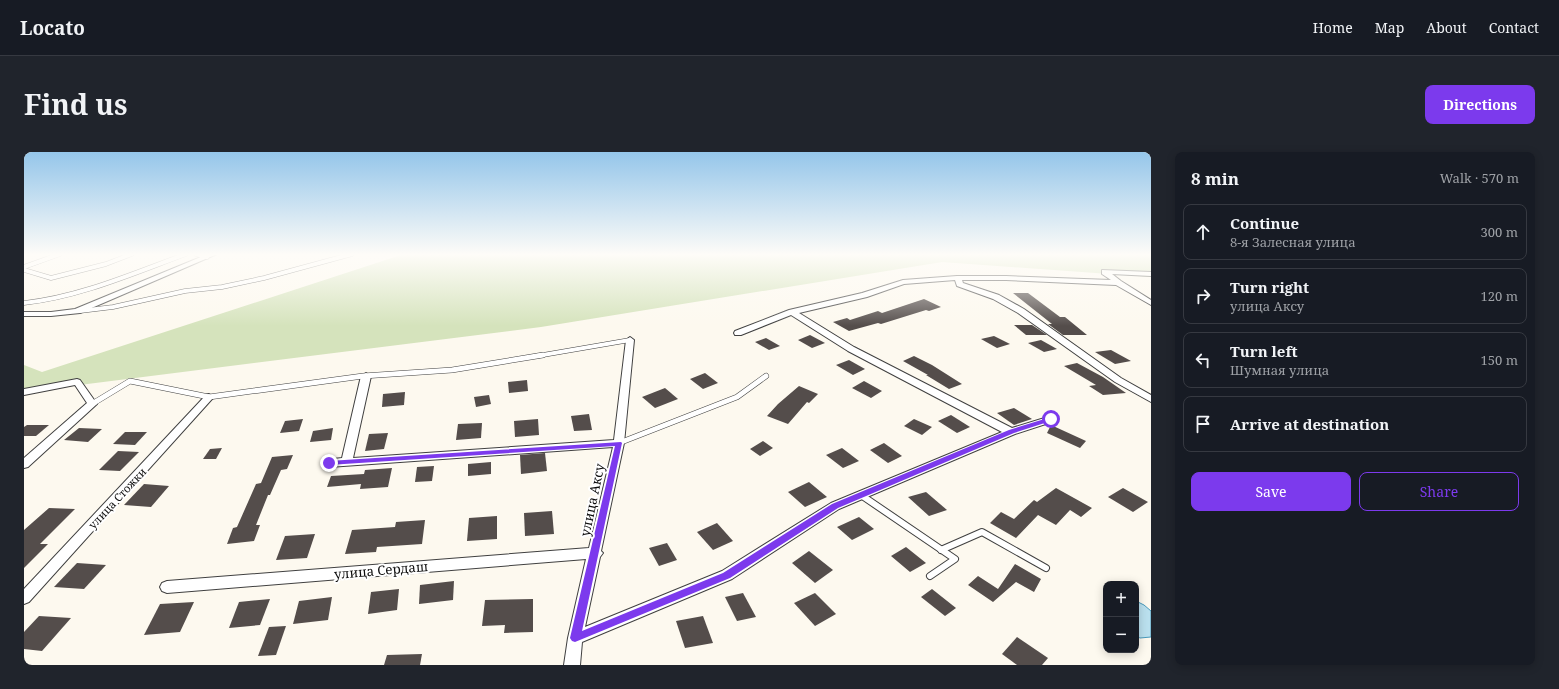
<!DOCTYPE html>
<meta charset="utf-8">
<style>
:root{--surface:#171b24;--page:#20242c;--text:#f1f3f6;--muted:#9ea1a6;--line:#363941;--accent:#7c3aed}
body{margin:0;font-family:"Noto Serif",serif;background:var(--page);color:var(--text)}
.controls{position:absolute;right:12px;bottom:12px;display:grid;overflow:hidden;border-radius:8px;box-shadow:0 2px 10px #0003}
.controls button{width:36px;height:36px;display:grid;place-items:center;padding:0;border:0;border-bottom:1px solid var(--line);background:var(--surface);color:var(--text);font:20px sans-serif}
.stop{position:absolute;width:12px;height:12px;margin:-9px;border:3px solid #7c3aed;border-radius:50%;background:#fff}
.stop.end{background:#7c3aed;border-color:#fff;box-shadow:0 1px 4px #0008}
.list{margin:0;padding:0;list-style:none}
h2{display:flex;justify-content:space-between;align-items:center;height:52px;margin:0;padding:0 16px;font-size:17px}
h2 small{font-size:13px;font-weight:400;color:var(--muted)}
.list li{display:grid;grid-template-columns:26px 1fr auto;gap:12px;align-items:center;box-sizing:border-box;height:56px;margin:0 8px 8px;padding:0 8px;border:1px solid var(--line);border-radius:8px}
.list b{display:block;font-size:15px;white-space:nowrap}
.list p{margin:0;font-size:13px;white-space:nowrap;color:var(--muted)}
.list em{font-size:13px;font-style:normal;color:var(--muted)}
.actions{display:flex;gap:8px;padding:12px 16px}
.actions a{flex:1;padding:9px 0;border:1px solid var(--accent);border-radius:8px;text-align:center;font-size:14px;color:var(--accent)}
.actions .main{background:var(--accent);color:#fff}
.icon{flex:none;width:22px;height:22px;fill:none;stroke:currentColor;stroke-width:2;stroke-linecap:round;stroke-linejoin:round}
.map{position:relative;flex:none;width:1127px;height:513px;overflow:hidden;border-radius:8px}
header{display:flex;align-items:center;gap:24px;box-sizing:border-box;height:56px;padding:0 20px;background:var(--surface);border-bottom:1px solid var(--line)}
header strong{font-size:19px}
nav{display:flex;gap:22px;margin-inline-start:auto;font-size:14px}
.intro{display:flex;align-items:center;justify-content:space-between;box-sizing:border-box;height:96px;padding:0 24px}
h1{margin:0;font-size:28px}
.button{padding:10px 18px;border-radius:8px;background:var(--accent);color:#fff;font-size:14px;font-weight:700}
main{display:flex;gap:24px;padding:0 24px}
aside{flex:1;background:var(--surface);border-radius:8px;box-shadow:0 2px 10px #0003}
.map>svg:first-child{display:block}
.green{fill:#d5e3bc}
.water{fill:#bae0ee;stroke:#4a9abc}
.building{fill:#544d4b}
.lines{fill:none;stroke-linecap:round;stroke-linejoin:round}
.lane-far2-casing{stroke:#404040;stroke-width:5}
.lane-far1-casing{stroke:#404040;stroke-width:6}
.lane-casing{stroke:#404040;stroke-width:8}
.street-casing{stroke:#404040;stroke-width:2}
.lane-far2{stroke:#fff;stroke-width:4}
.lane-far1{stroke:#fff;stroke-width:5}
.lane{stroke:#fff;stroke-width:6}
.street{fill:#fff;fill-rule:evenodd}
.route{fill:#7c3aed}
.labels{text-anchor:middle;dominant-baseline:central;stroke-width:4;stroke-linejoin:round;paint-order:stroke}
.street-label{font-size:11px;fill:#0d0d0d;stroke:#fff}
.near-street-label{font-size:13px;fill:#0d0d0d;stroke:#fff}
</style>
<header>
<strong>Locato</strong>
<nav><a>Home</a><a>Map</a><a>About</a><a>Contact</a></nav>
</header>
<div class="intro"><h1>Find us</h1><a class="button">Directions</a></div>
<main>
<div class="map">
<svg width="1127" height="513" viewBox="0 0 1127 513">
<rect width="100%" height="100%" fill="#fdf9ef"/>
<polygon class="green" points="380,102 1127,102 1127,125 918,110 517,175 0,240 0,213 18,220"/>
<polygon class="water" points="1112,449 1120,453 1127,459 1127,485 1116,486 1112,484"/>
<g class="building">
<polygon points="989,141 1004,141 1036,165 1041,165 1063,183 1039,183 1024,172 1028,172"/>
<polygon points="900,147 917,155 905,159 902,158 857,172 854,171 825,179 809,170 823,166 826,168 854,159 858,161"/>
<polygon points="990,173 1008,173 1023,183 1002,183"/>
<polygon points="786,183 801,191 788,196 774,188"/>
<polygon points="970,184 986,192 973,196 957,187"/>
<polygon points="742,186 756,194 745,198 731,190"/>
<polygon points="1017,188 1033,197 1020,200 1004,191"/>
<polygon points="1087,198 1107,209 1091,212 1071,200"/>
<polygon points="890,204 908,213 938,232 925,237 902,223 904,223 879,209"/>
<polygon points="825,208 841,217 829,223 812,213"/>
<polygon points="1053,211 1079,225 1102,241 1079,243 1065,234 1072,233 1040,214"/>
<polygon points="681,221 694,231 679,237 666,227"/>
<polygon points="503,228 504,239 485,241 484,230"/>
<polygon points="840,229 858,239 847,246 828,236"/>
<polygon points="775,234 794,242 785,251 783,250 764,272 743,264 754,252"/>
<polygon points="641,236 654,247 631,256 618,245"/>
<polygon points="381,240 380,253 358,255 359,242"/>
<polygon points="465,243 467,252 452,255 450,245"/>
<polygon points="990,256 1008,267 990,273 973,261"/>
<polygon points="565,262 568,278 550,279 547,264"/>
<polygon points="927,263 946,275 933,281 914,269"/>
<polygon points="279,267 275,279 256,281 261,269"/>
<polygon points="514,267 515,283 491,285 490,269"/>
<polygon points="890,267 908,275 898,283 880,274"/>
<polygon points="458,271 457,286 432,288 434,272"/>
<polygon points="3,273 25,273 12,284 0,284 0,275"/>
<polygon points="1027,273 1062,289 1056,296 1023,281"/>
<polygon points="55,276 78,277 64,290 40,288"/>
<polygon points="309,276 307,288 286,290 289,279"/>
<polygon points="101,280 123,280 111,293 89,292"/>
<polygon points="364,281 360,297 341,299 345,282"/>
<polygon points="739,289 749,296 736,304 726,297"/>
<polygon points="860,291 878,304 864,311 846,298"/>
<polygon points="198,296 192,307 179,307 186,297"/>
<polygon points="818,296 835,309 819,316 802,303"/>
<polygon points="94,299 115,300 96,319 75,318"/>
<polygon points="521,301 523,319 497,322 496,303"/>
<polygon points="269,303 263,317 257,318 246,343 244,343 232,373 236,373 230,389 203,392 209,376 213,375 232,332 237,331 248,305"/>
<polygon points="467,310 467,322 444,324 444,312"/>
<polygon points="410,314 408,329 391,330 393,315"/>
<polygon points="368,316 364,335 336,337 337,332 303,335 307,324 340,322 341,318"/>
<polygon points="785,330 803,345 781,355 764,340"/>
<polygon points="120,332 145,334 127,355 100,353"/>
<polygon points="1032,336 1068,356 1057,365 1046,358 1032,373 1014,363 992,386 966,371 977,360 990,367 1010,348 1013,350"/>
<polygon points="1099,336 1124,350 1109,360 1084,345"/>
<polygon points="902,340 923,358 905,364 884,345"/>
<polygon points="25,356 51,357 16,392 24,392 0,416 0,378"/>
<polygon points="528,359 530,382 501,384 500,361"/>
<polygon points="473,364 473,387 443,389 445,366"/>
<polygon points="835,365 850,377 828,388 813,375"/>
<polygon points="401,368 398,392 353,395 352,400 321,402 328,378 371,375 372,370"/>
<polygon points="693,371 709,389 689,398 673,380"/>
<polygon points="291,382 283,406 252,408 261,384"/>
<polygon points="643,391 653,408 635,414 625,396"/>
<polygon points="882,395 902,411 886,420 867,404"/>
<polygon points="785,399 809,418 791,431 768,411"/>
<polygon points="53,411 82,413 60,437 30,435"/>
<polygon points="991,412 1017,427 1010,440 992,430 969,450 944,433 954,424 974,437"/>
<polygon points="430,429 429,448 395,452 396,433"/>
<polygon points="375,437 373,458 344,462 347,440"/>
<polygon points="908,437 932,456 921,464 897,445"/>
<polygon points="719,441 732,465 713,469 701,445"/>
<polygon points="791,441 812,462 791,474 770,451"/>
<polygon points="308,445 304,468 269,472 275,449"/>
<polygon points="246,447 236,473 205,476 215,450"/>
<polygon points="509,447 509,480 480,481 481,473 458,474 461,448"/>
<polygon points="170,450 156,480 120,483 136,452"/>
<polygon points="15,464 47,466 18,499 0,497 0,480"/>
<polygon points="679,464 689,491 661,496 652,469"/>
<polygon points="262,474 252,503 234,504 245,475"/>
<polygon points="993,485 1024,506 1018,513 993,513 978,502"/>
<polygon points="398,502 396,513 360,513 363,503"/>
</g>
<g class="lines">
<defs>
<g id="lane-far2">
<polyline points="172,102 183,105"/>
<polyline points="0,115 36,102"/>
<polyline points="0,118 27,126 82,112 108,102"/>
<path d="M0,151C56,145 110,121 162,102"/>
<polyline points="56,159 89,155 161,139 198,135 240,126 328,102"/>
<polyline points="513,204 606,188"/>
</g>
<g id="lane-far1">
<polyline points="68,252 106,229 185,245 339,224 428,218 519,203"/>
<polyline points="595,291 713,245 742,224"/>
</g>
<g id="lane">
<polyline points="837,343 931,407 906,424"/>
<polyline points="917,398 958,380 1022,416"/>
</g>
<g id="street">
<polygon points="184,102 193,102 56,161 27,164 0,164 0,160 27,160 51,157"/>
<polygon points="1078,118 1127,120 1127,124 1088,122 1097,129 1127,148 1127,153 1092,133 982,128 938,128 939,131 975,143 1000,157 1097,226 1127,243 1127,250 1091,230 994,161 969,147 933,134 931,128 880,132 843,145 775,161 830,195 988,276 1027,264 1032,267 1031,269 991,282 815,357 708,427 558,490 556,513 540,513 544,486 562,407 143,441 138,439 136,435 138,431 143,429 565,396 589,295 305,315 301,314 299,311 301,308 318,306 337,224 342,221 347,224 329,306 590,288 602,188 606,185 610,188 600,291 577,399 579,401 576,405 561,475 698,419 807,351 978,280 824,199 767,163 717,183 711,183 710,181 711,179 765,158 838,141 879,128 933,124 982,124 1087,128 1078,122"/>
<polygon points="53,227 56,228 73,252 4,315 0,316 0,306 63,251 51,233 0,243 0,237"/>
<polygon points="185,242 190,245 188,247 5,450 0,452 0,437 182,243"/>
</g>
</defs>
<use href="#lane-far2" class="lane-far2-casing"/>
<use href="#lane-far1" class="lane-far1-casing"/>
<use href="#lane" class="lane-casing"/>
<use href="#street" class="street-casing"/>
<use href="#lane-far2" class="lane-far2"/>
<use href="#lane-far1" class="lane-far1"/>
<use href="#lane" class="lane"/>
<use href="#street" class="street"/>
</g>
<linearGradient id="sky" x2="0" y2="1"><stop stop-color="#95c6ea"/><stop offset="0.59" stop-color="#fefcf8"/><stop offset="1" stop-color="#fefcf8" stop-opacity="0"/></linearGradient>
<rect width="1127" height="174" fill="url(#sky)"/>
<polygon class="route" points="1027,265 1030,265 1030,268 990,281 814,356 706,426 551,490 548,489 546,486 591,294 305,313 301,311 305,309 597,290 598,291 558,479 699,421 808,352 985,278"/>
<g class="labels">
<g class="street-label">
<text transform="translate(93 346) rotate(-47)">улица Стожки</text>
</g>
<g class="near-street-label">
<text transform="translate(568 348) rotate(-78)">улица Аксу</text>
<text transform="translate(357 418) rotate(-5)">улица Сердаш</text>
</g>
</g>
</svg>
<div class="controls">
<button>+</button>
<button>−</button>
</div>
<div class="stop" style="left:1027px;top:267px"></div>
<div class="stop end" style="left:305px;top:311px"></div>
</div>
<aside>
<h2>8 min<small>Walk · 570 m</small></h2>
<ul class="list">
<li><svg class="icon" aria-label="ahead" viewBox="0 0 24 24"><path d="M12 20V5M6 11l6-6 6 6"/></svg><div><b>Continue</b><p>8-я Залесная улица</p></div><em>300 m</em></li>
<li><svg class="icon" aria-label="right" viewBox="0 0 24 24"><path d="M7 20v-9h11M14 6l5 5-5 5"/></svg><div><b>Turn right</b><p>улица Аксу</p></div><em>120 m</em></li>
<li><svg class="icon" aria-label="left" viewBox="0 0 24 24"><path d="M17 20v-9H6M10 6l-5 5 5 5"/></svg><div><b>Turn left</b><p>Шумная улица</p></div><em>150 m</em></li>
<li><svg class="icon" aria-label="arrive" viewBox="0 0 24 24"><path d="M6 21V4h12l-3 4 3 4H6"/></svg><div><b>Arrive at destination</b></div></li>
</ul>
<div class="actions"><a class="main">Save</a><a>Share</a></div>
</aside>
</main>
